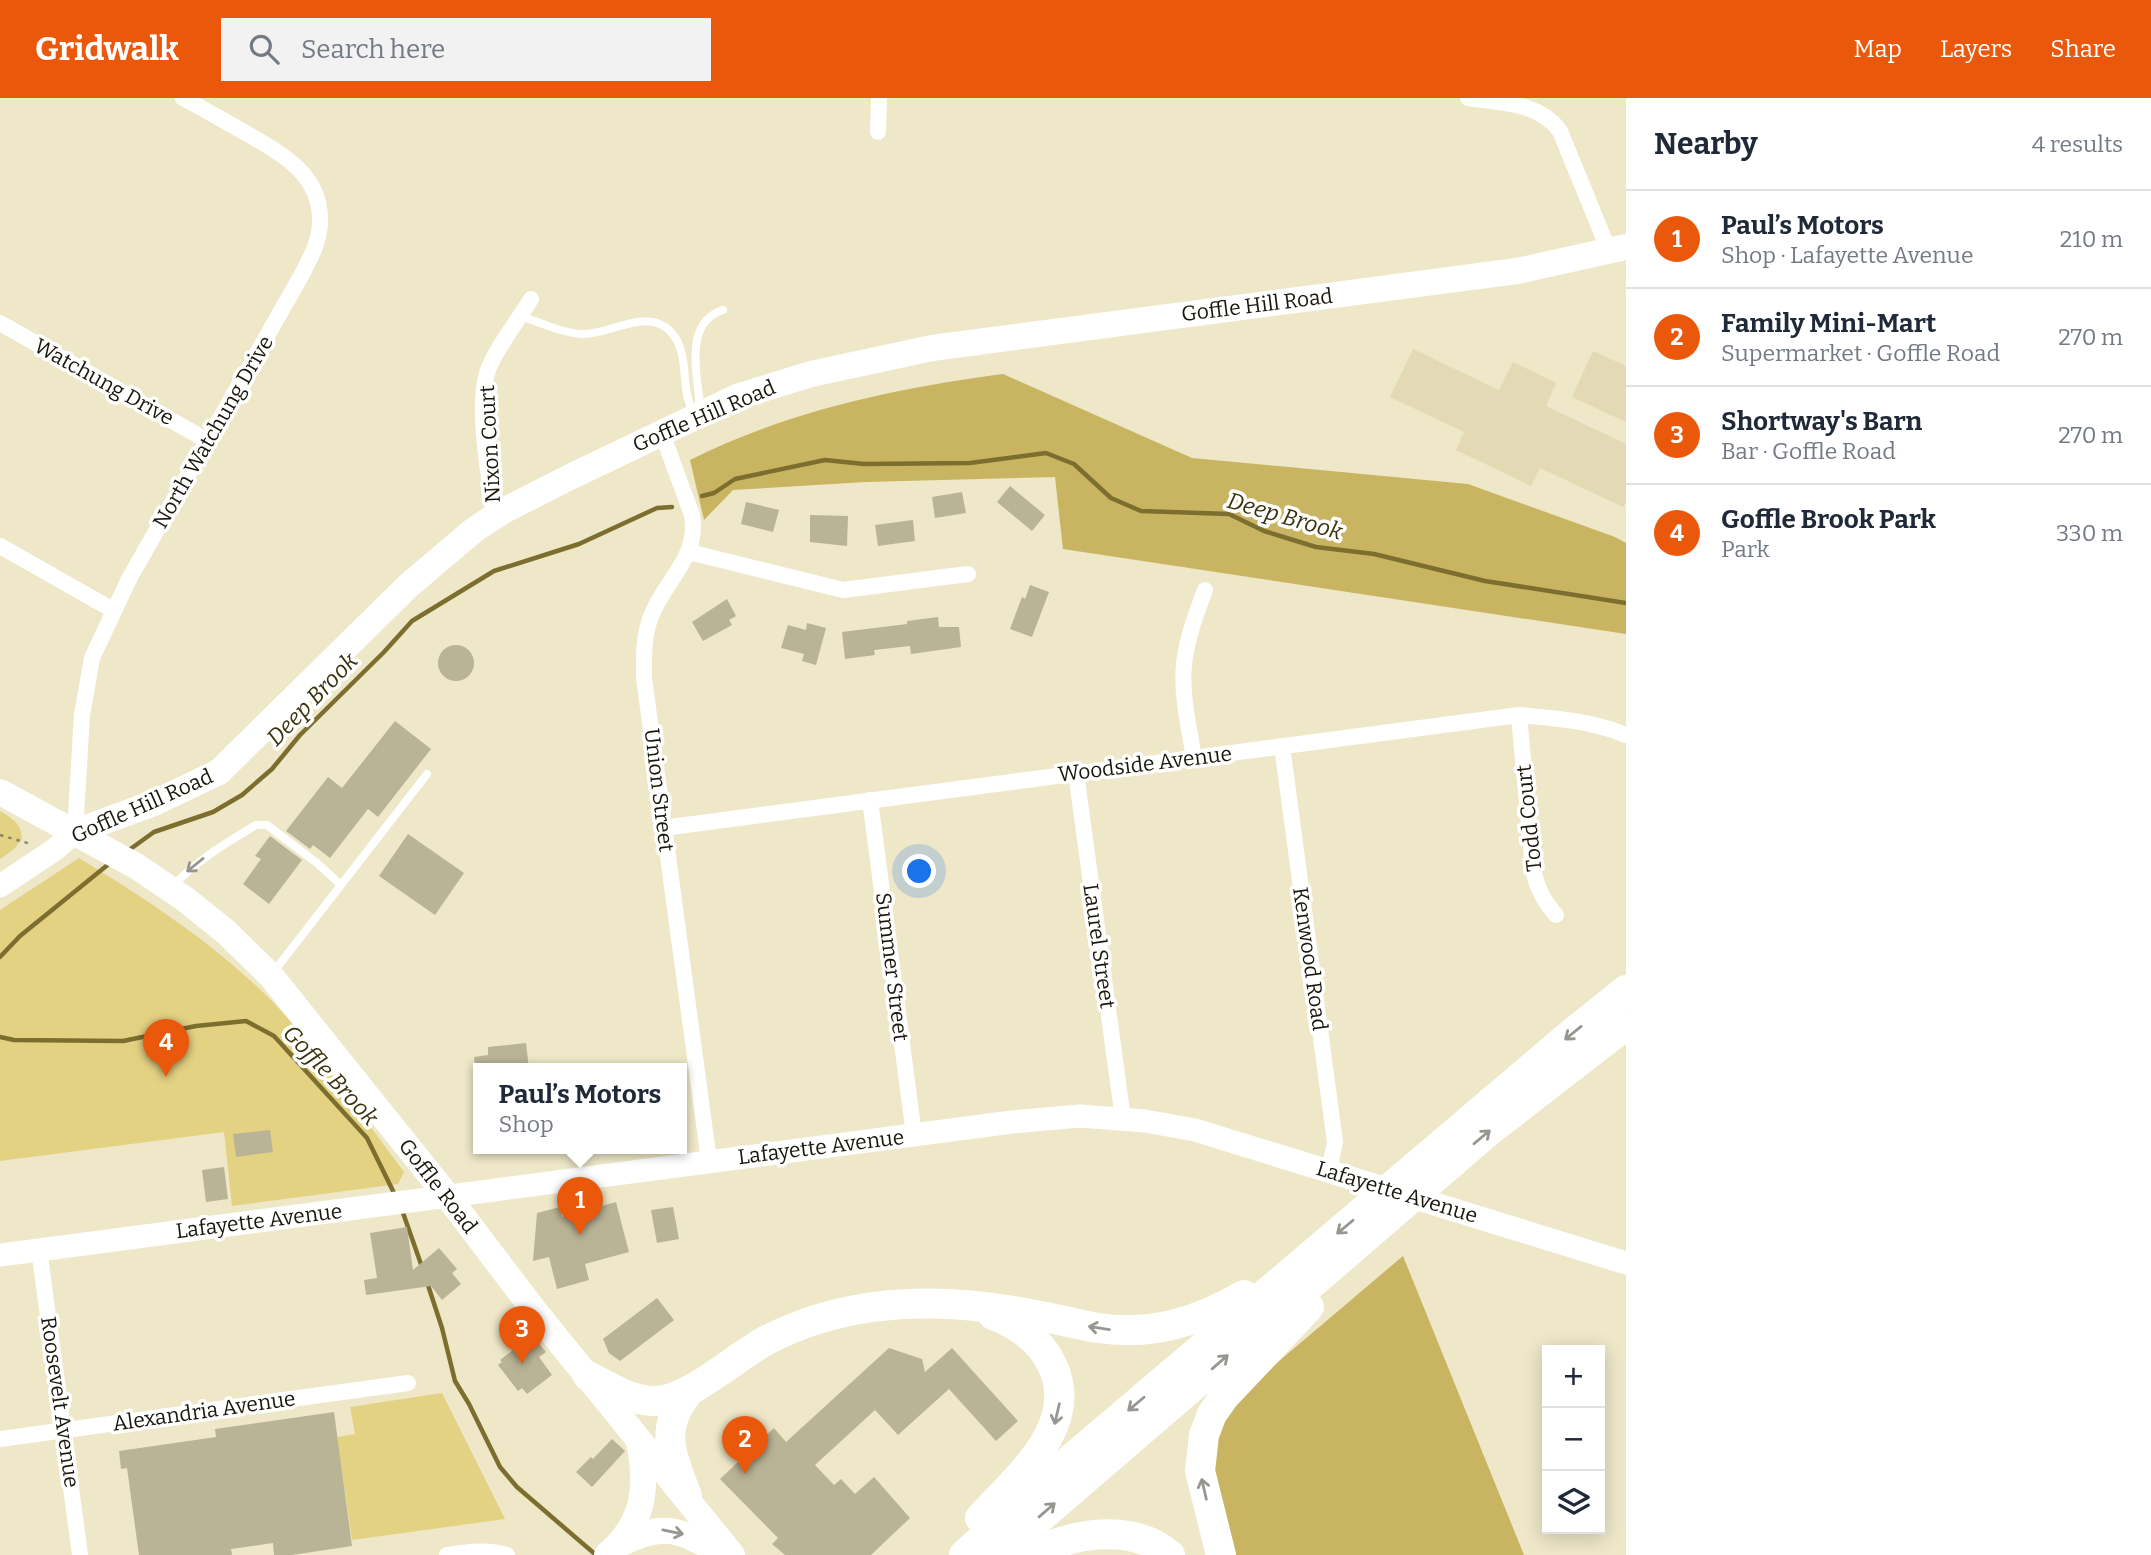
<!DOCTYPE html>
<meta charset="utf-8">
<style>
:root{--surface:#fff;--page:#f2f2f3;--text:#1f2937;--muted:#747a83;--line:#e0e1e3;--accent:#ea580c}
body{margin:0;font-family:Bitter,serif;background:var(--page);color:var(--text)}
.controls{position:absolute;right:21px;bottom:21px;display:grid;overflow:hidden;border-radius:0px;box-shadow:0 4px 18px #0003}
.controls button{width:63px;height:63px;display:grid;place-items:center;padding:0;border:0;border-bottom:2px solid var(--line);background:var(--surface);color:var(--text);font:35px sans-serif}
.you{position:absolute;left:920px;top:774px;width:24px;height:24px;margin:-18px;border:5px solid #fff;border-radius:50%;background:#1a73e8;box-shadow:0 0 0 10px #1a73e833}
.badge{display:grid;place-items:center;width:46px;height:46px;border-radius:50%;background:var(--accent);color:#fff;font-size:23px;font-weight:700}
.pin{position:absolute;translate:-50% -58px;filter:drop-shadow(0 2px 4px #0008)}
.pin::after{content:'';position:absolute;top:37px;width:24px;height:21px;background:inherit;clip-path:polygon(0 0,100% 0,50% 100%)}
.popup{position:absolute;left:473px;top:965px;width:214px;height:91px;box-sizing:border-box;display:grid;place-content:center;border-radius:0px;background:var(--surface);filter:drop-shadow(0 2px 5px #0005);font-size:23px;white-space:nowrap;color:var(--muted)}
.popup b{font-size:26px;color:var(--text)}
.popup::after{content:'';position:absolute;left:50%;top:100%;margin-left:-14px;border:14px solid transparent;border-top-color:var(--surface)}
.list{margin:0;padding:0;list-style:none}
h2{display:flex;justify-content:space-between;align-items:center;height:91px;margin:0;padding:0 28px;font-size:30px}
h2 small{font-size:23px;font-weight:400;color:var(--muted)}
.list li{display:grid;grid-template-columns:46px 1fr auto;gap:21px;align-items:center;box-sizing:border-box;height:98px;padding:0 28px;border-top:2px solid var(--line)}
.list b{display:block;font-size:26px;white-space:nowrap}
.list p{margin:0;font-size:23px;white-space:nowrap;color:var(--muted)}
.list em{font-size:23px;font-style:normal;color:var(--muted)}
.icon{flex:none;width:38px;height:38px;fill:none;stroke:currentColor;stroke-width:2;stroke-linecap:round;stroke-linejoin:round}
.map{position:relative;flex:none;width:1626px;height:1457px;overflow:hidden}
header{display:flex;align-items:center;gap:42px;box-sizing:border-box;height:98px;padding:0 35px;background:var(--accent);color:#fff}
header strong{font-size:33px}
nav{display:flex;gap:38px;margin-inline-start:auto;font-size:24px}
.search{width:490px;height:63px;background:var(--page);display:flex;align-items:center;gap:18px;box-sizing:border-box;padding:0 24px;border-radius:0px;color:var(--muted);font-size:26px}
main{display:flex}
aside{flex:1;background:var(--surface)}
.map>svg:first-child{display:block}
.built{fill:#e3dab5}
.green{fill:#e4d283}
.forest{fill:#c9b561}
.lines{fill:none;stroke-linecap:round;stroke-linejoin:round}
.stream{stroke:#7c6e2f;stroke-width:4.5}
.building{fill:#bab496}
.path{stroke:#89846e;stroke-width:2.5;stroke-dasharray:3.5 5;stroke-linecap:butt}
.lane{stroke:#fff;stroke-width:8}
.street{stroke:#fff;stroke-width:16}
.secondary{stroke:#fff;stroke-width:23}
.primary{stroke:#fff;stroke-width:26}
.highway{stroke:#fff;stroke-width:30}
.oneway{stroke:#989691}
.labels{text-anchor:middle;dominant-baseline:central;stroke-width:7;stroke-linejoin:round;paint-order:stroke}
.street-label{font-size:21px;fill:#19160b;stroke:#fff}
.water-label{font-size:23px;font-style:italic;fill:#3a320d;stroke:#fff}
</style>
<header>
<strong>Gridwalk</strong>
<div class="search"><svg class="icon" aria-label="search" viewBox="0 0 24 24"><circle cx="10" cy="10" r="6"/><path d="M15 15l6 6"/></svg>Search here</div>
<nav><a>Map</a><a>Layers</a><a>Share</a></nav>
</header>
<main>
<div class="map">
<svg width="1626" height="1457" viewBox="0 0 1626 1457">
<rect width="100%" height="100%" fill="#eee7c8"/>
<g class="built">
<polygon points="1413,251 1499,292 1513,264 1556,285 1546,308 1626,346 1626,404 1623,409 1540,370 1531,388 1456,352 1464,334 1390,299"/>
<polygon points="1593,253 1626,268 1626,324 1572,299"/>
</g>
<g class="green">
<path d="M0,713C13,721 21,725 22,741L14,751L0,761Z"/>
<path d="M79,760C154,806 234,858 292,925C332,972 367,1025 404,1074L398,1086L232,1108L224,1034L0,1063V812Z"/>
<polygon points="442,1295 505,1421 352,1442 337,1339 355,1336 350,1309"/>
</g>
<g class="forest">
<path d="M1003,276L1192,360L1468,386L1615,439L1626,445V536L1063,451L1055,379L866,384L733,392L704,422L690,362C787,313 897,290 1003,276Z"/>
<path d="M1403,1158L1524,1457H1234C1223,1415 1201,1368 1222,1325C1227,1315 1234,1306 1239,1297Z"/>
</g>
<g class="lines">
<g class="stream">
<polyline points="702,398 714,395 735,381 825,362 864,366 970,365 1046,355 1074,366 1111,400 1141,413 1229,416 1264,433 1316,449 1374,456 1485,483 1626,505"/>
<polyline points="129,752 154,734 213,714 242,697 272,671 300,637 384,554 412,523 494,473 579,446 657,410 672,409"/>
<polyline points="0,859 20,838 110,765"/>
<polyline points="0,939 14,942 123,943 196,928 246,923 274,938 367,1040 395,1097"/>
<polyline points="402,1112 422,1169"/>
<polyline points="427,1184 442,1230 455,1283 469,1306 500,1369 517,1389 596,1457"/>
</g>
</g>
<g class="building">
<polygon points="1010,388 1045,417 1032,433 997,404"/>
<polygon points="962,394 966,415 935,420 932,399"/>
<polygon points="746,404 779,412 773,434 741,426"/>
<polygon points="810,417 848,418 847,448 810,444"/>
<polygon points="913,422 915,443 878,448 875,427"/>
<polygon points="1030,487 1049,494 1032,539 1010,531 1022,499 1025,501"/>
<polygon points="727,501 736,518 729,522 732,527 703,543 692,524"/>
<polygon points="938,519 939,529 959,529 961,549 911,556 910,548 874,552 875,557 845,561 842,534 907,526 907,523"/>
<polygon points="807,525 826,530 816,567 802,563 804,556 781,550 788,527 806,532"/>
<circle cx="456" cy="565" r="18"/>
<polygon points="395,623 431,651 378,719 368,711 330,760 313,747 310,751 286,733 328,679 342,690"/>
<polygon points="408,736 464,775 435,817 379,778"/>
<polygon points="270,738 302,762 269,806 243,786 261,761 255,758"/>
<polygon points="526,945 529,971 475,971 474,959 488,957 488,949"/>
<polygon points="270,1032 273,1054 236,1059 233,1036"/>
<polygon points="224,1069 228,1101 206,1104 202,1072"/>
<polygon points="616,1104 629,1154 585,1166 589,1182 557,1191 549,1159 533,1163 537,1115 560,1109 562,1119"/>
<polygon points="673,1109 679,1141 657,1145 651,1112"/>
<polygon points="407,1129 413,1172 439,1150 457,1171 452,1175 461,1186 442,1202 431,1188 366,1197 364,1182 377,1180 370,1135"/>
<polygon points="657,1200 674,1222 620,1263 609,1255 603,1241"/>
<polygon points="525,1234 529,1239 532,1237 546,1254 539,1259 552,1277 527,1296 522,1290 518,1293 498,1267 502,1264 500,1262 517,1249 512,1243"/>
<polygon points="889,1250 922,1261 925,1274 952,1250 1018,1323 996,1343 949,1291 898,1337 875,1312 815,1367 834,1387 841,1381 855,1396 874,1379 910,1420 871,1457 785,1457 772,1446 778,1440 720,1381 774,1330 786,1344"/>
<polygon points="334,1314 352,1448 292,1457 274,1457 273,1445 231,1451 232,1457 139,1457 127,1370 121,1371 119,1353 216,1339 215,1331"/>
<polygon points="612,1341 625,1353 592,1389 576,1374 591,1359 593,1361"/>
</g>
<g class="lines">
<polyline class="path" points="0,737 31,746"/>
<g class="lane">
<path d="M521,218C541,225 562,235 583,236C610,237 648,208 671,234C692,257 678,292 695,316"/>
<path d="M698,311C701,301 698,293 697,283C694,255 692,222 723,212"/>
<path d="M173,788C197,762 226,745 256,727H267L317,765L341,787"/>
<polyline points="272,876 427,676"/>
</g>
<g class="street">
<path d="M1468,0C1501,5 1539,4 1560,33L1609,153"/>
<polyline points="878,34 879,0"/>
<polyline points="0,225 208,343"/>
<path d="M662,335L692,417C699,459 667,480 652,516C643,537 644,558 644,580L709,1063"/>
<path d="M494,419C490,380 476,312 487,275C493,254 519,221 531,201"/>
<polyline points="0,448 113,512"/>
<polyline points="689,454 843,492 968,476"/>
<path d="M1519,617L1533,771C1537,790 1543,802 1556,817"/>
<polyline points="1282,648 1335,1044 1329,1073"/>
<path d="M1194,660C1189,629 1181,597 1184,566C1187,540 1196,516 1205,492"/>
<polyline points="1076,675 1123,1021"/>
<polyline points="870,702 914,1037"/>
<path d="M663,730L1519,617C1555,620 1592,623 1626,637"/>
<path d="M75,734L82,617L92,560L129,481L301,178C310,161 320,143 320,123C321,75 280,55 244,34C224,23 204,11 183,0"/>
<polyline points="39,1151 80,1457"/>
<polyline points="0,1341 408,1285"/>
<path d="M447,1457C468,1454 487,1451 507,1457"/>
</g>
<g class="secondary">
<polyline points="0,788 54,752 75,734"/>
<polyline points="0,1157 1012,1024 1080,1018 1145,1023 1195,1032 1626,1165"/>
</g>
<g class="primary">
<polyline points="0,694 136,768 185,801 226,834 271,878 448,1099 537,1216 732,1457"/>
<polyline points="75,734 154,705 219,674 408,488 474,432 503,413 570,379 737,299 811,276 932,250 1517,173 1626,149"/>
<path d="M618,1447C668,1421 680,1434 727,1457"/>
<path d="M607,1457C645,1425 648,1389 639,1343"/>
</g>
<g class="highway">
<path d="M588,1278C608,1288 629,1302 652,1303C689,1304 733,1260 767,1242C800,1225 836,1214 873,1209C925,1202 979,1206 1030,1216C1053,1220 1075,1226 1098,1230C1151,1238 1198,1224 1244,1197"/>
<path d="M687,1398C671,1356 658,1330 690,1292"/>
<path d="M980,1420C1016,1380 1080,1329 1053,1269C1042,1243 1019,1227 993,1217"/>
<polyline points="964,1457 1058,1372 1571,936 1626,892"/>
<polyline points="997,1457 1488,1034 1626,927"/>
<path d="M1030,1457C1072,1435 1131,1424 1170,1457"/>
<polyline points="1221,1457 1200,1373 1204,1337 1212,1316 1224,1299 1309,1209"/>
</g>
</g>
<defs><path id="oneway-shaft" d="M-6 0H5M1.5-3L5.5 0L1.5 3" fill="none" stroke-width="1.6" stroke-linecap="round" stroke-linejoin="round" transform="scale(1.75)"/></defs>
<g class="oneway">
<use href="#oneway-shaft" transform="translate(195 767) rotate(141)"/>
<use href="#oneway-shaft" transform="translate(1573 935) rotate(141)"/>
<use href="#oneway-shaft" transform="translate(1482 1039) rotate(-40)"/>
<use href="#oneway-shaft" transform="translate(1345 1129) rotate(140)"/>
<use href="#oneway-shaft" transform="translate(1099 1230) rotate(-171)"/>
<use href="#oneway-shaft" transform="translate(1220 1264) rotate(-41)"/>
<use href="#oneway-shaft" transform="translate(1136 1306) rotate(140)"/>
<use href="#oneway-shaft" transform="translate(1057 1316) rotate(103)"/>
<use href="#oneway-shaft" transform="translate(1204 1391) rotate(-103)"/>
<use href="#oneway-shaft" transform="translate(1047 1412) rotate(-41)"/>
<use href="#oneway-shaft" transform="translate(673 1434) rotate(12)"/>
</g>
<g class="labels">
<g class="street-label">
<text transform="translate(1257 207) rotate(-7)">Goffle Hill Road</text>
<text transform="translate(104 284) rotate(29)">Watchung Drive</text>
<text transform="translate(704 318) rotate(-23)">Goffle Hill Road</text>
<text transform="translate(213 334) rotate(-60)">North Watchung Drive</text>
<text transform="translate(490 346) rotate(-93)">Nixon Court</text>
<text transform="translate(1145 666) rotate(-7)">Woodside Avenue</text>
<text transform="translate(659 692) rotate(83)">Union Street</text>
<text transform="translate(142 708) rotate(-24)">Goffle Hill Road</text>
<text transform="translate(1529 720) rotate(-96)">Todd Court</text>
<text transform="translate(1099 848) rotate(82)">Laurel Street</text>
<text transform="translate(1310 861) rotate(82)">Kenwood Road</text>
<text transform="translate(892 869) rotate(83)">Summer Street</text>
<text transform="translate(821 1049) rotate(-7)">Lafayette Avenue</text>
<text transform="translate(438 1088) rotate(52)">Goffle Road</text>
<text transform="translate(1397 1094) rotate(17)">Lafayette Avenue</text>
<text transform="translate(259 1123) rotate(-7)">Lafayette Avenue</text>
<text transform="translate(60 1304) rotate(82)">Roosevelt Avenue</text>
<text transform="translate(204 1313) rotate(-8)">Alexandria Avenue</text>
</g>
<g class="water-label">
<text transform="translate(1285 418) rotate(16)">Deep Brook</text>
<text transform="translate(312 601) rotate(-46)">Deep Brook</text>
<text transform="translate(331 977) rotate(47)">Goffle Brook</text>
</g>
</g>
</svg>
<div class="controls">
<button>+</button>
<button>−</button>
<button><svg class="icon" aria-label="layers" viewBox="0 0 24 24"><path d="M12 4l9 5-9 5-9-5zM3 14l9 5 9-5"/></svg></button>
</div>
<div class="you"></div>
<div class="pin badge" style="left:580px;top:1137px">1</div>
<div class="popup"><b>Paul’s Motors</b>Shop</div>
<div class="pin badge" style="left:745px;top:1376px">2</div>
<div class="pin badge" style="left:522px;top:1266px">3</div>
<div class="pin badge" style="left:166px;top:979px">4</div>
</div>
<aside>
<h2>Nearby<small>4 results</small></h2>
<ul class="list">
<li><span class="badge">1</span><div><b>Paul’s Motors</b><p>Shop · Lafayette Avenue</p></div><em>210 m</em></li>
<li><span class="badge">2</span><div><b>Family Mini-Mart</b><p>Supermarket · Goffle Road</p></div><em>270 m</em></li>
<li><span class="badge">3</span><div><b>Shortway's Barn</b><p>Bar · Goffle Road</p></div><em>270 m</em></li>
<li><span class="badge">4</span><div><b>Goffle Brook Park</b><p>Park</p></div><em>330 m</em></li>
</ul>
</aside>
</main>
